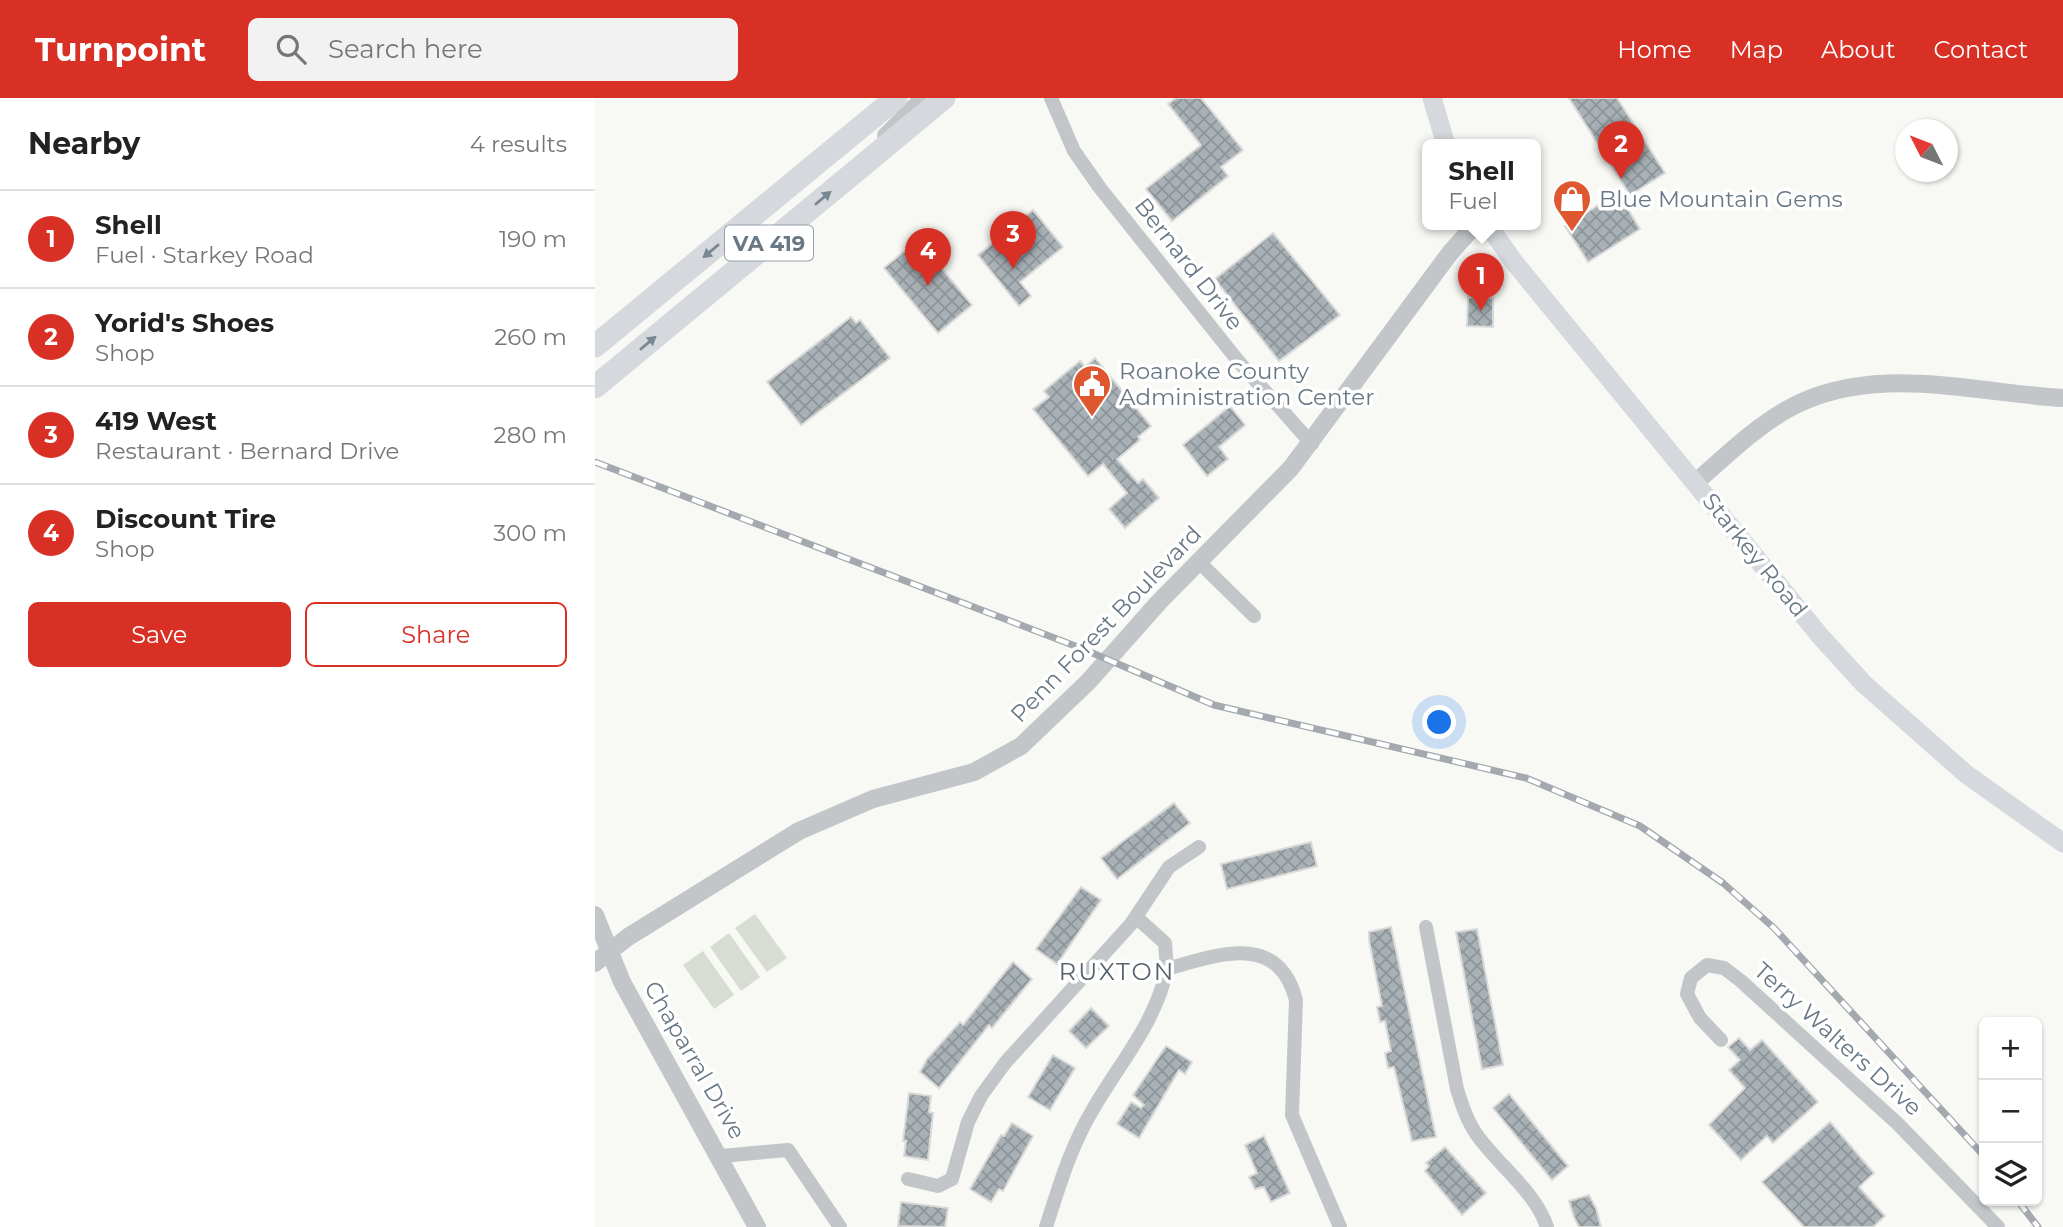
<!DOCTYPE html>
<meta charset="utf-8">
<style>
:root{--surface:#fff;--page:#f2f2f2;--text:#222;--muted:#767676;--line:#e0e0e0;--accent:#d93025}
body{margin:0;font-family:Montserrat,sans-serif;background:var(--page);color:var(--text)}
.controls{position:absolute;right:21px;bottom:21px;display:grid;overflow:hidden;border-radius:10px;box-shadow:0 2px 5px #0004}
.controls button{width:63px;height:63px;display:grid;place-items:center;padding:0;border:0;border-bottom:2px solid var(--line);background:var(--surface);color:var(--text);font:35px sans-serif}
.compass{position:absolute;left:1300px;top:21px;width:63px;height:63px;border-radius:50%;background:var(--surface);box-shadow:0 2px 5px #0004;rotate:312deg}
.you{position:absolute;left:845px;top:625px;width:24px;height:24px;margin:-18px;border:5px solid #fff;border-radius:50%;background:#1a73e8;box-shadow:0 0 0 10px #1a73e833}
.badge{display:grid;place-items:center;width:46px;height:46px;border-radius:50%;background:var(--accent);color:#fff;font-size:23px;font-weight:700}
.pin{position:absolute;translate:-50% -58px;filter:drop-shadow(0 2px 4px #0008)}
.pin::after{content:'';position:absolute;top:37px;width:24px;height:21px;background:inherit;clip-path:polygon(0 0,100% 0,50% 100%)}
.popup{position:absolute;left:827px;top:41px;width:119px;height:91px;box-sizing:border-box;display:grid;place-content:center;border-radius:10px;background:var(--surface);filter:drop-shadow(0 2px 5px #0005);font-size:23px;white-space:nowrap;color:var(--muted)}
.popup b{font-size:26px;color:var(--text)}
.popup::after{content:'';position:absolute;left:50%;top:100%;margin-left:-14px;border:14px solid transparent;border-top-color:var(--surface)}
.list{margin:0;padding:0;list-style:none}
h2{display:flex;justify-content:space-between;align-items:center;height:91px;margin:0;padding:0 28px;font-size:30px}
h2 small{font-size:23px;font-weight:400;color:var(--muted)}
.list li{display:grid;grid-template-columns:46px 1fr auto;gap:21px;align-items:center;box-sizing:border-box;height:98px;padding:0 28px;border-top:2px solid var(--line)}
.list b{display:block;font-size:26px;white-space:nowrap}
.list p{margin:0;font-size:23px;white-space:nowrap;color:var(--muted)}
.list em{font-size:23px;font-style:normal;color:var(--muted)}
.actions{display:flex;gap:14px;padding:21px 28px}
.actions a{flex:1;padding:16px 0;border:2px solid var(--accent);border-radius:10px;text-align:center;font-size:24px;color:var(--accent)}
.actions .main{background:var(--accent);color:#fff}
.icon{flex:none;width:38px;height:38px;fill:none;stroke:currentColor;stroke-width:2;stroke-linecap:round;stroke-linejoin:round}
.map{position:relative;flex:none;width:1468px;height:1129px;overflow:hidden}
header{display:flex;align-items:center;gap:42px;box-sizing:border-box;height:98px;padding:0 35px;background:var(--accent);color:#fff}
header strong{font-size:33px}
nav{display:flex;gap:38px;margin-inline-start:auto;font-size:24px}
.search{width:490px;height:63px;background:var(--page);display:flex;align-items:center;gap:18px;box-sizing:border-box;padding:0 24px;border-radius:10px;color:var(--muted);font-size:26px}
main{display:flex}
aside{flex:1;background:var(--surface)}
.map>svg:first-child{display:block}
.grass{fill:#d8ddd4}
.building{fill:url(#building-cross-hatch);stroke:#dadad8;stroke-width:2}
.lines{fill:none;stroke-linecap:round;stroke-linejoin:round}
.minor{stroke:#c2c6c9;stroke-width:14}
.tertiary{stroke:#c2c6c9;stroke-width:18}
.secondary{stroke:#d5d9dd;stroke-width:19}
.primary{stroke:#d5d9dd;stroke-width:23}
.rail-casing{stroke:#a3a9ae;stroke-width:7}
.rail{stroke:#fff;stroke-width:4.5;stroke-dasharray:13;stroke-linecap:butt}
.oneway{fill:#788792}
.labels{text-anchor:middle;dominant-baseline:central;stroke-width:7;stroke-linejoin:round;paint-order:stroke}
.shield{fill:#fff;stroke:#95a0aa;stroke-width:2}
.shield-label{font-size:21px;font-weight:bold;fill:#687885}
.poi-label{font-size:23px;fill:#687885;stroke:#fff;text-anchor:start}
.street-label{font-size:23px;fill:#687885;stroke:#fff}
.neighbourhood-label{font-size:24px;letter-spacing:2px;fill:#56616b;stroke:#fff}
</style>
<header>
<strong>Turnpoint</strong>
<div class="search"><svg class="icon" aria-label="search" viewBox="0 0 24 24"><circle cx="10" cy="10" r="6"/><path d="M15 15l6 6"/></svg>Search here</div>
<nav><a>Home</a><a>Map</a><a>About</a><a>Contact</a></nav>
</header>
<main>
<aside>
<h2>Nearby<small>4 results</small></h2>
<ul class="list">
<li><span class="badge">1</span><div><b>Shell</b><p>Fuel · Starkey Road</p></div><em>190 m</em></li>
<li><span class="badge">2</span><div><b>Yorid's Shoes</b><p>Shop</p></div><em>260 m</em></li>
<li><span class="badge">3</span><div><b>419 West</b><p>Restaurant · Bernard Drive</p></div><em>280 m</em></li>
<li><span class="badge">4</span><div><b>Discount Tire</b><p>Shop</p></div><em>300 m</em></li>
</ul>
<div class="actions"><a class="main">Save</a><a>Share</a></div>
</aside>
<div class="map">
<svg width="1468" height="1129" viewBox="0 0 1468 1129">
<defs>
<pattern id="building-cross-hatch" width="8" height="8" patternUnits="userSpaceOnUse" patternTransform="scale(1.75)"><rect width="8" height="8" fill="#a8b1b6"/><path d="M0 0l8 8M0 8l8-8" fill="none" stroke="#8d959a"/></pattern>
</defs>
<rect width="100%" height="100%" fill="#f8f8f5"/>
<g class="grass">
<polygon points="160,816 192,860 172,874 140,830"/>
<polygon points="134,835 165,879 146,893 115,849"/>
<polygon points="108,853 139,897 119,911 88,867"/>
</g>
<g class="building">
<polygon points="581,0 606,0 648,52 626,69 633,78 577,123 551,91 606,47 573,6"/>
<polygon points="974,0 1022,0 1070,75 1035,97"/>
<polygon points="1023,95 1045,131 993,164 970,128"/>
<polygon points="438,112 468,149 425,184 436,198 424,208 383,157"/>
<polygon points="678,135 745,217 684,263 620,181"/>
<polygon points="323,142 377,207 343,235 289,170"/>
<polygon points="873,199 898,200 898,229 872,228"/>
<polygon points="256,219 261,225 265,222 295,260 206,327 172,284"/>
<polygon points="500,260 556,328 543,339 545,342 522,361 543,385 548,381 564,400 530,430 514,411 532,395 508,366 493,378 438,311 454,299 449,293 485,263 490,269"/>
<polygon points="635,308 650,327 624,349 633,361 612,378 588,347"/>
<polygon points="579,705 595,725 522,781 506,760"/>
<polygon points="716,744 722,768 632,791 626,766"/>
<polygon points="486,789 506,802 462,866 441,851"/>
<polygon points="796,829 841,1039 817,1043 799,969 793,970 790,955 796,953 790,923 785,924 782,909 787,908 774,842 774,834"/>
<polygon points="882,831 908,967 887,971 861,834"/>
<polygon points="418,864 437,881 397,930 394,927 344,990 325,974 332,961 365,924 368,927"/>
<polygon points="496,910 514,928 491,950 474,933"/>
<polygon points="1144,940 1155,952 1167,942 1223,1004 1178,1045 1172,1038 1146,1062 1114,1027 1150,990 1134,972 1145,962 1133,949"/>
<polygon points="571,948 597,964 590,976 584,972 544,1040 522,1026 536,1004 546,1010 549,1007 538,997"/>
<polygon points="458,957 480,970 455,1012 433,999"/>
<polygon points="314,995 336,998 334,1014 338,1015 333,1062 309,1058 311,1043 308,1043"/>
<polygon points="914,996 973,1068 957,1082 898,1010"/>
<polygon points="1235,1024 1279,1075 1264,1089 1290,1118 1278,1129 1209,1129 1167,1084"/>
<polygon points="417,1025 438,1038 408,1093 404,1091 396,1104 375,1091 406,1037 409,1038"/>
<polygon points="669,1038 695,1095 676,1104 669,1089 660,1091 654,1079 662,1075 650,1047"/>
<polygon points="850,1049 891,1095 867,1117 830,1073 834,1068 831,1065"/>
<polygon points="994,1097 1001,1110 1006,1129 984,1129 979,1119 974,1103"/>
<polygon points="306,1104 353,1110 350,1129 303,1128"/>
</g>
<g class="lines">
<g class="minor">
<polyline points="456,0 479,53 505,90 644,264 717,346"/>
<polyline points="289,37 326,0"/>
<polyline points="604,464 659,518"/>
<polyline points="541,819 570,845 572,871"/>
<path d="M831,829L862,991C867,1007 872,1023 882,1037C903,1067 940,1093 952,1129"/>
<polyline points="1126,942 1105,920 1092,896 1096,880 1112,867 1129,870 1146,883 1303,1026 1403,1129"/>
<polyline points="126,1058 193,1052 245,1129"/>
<polyline points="313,1081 343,1088 357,1081 373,1024 386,998 410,965 536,826 574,769 604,749"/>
<path d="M451,1129C464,1089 475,1050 497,1013C524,965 560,927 572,871C622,857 683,833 701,902L697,1017L745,1129"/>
</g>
<g class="tertiary">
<path d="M1101,384C1130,359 1159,330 1193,311C1277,264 1378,295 1468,300"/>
<polyline points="0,817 27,884 162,1129"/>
<polyline points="0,865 33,839 204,733 278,701 379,674 426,648 493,584 564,504 696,370 855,155 880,127"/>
</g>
<g class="secondary">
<polyline points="837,0 851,47"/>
<polyline points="893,127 919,164 1226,539 1269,586 1371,676 1468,745"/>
</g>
<g class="primary">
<polyline points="0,248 301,0"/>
<polyline points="0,289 349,0"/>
</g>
<defs>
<g id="rail">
<polyline points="0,364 488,551 619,607 931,680 1045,728 1128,785 1179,830 1389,1058"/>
<polyline points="1423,1103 1443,1129"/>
</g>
</defs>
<use href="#rail" class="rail-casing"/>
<use href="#rail" class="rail"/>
</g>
<defs><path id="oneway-solid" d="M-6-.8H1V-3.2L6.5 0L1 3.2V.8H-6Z" transform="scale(1.75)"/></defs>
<g class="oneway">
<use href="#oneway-solid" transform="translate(228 100) rotate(-40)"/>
<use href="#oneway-solid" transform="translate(116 153) rotate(140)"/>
<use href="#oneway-solid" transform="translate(53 245) rotate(-40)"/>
</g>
<defs>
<symbol id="shop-pin" viewBox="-11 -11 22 30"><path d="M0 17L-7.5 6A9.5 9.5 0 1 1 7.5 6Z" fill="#de572f" stroke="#fff"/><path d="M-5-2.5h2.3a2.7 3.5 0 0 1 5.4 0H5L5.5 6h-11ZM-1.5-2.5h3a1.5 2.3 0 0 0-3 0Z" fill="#fff"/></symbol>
<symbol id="civic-pin" viewBox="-11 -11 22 30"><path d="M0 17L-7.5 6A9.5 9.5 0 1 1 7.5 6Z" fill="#de572f" stroke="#fff"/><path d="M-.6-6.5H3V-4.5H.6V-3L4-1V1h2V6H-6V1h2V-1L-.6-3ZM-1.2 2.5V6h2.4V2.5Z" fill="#fff"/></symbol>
</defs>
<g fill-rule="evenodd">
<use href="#shop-pin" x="955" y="79" width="44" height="60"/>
<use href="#civic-pin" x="475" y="264" width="44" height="60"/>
</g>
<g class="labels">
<rect class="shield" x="130" y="127.5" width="88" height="35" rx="5"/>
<g class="shield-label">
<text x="174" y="145">VA 419</text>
</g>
<g class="poi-label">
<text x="1004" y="101">Blue Mountain Gems</text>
<text x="524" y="273">Roanoke County<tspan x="524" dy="26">Administration Center</tspan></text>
</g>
<g class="street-label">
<text transform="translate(594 166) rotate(52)">Bernard Drive</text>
<text transform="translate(1160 457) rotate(51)">Starkey Road</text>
<text transform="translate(511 526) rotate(-46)">Penn Forest Boulevard</text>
<text transform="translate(1243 941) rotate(42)">Terry Walters Drive</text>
<text transform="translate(100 962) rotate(60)">Chaparral Drive</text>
</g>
<g class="neighbourhood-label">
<text x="522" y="873">RUXTON</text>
</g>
</g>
</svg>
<div class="controls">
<button>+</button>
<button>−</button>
<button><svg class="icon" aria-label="layers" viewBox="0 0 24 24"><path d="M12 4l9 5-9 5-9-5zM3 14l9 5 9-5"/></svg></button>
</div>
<svg class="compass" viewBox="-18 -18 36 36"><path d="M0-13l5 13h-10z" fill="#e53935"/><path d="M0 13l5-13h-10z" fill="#767676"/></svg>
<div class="you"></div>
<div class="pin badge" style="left:886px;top:213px">1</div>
<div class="popup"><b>Shell</b>Fuel</div>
<div class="pin badge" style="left:1026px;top:81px">2</div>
<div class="pin badge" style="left:418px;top:171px">3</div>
<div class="pin badge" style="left:333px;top:188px">4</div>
</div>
</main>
